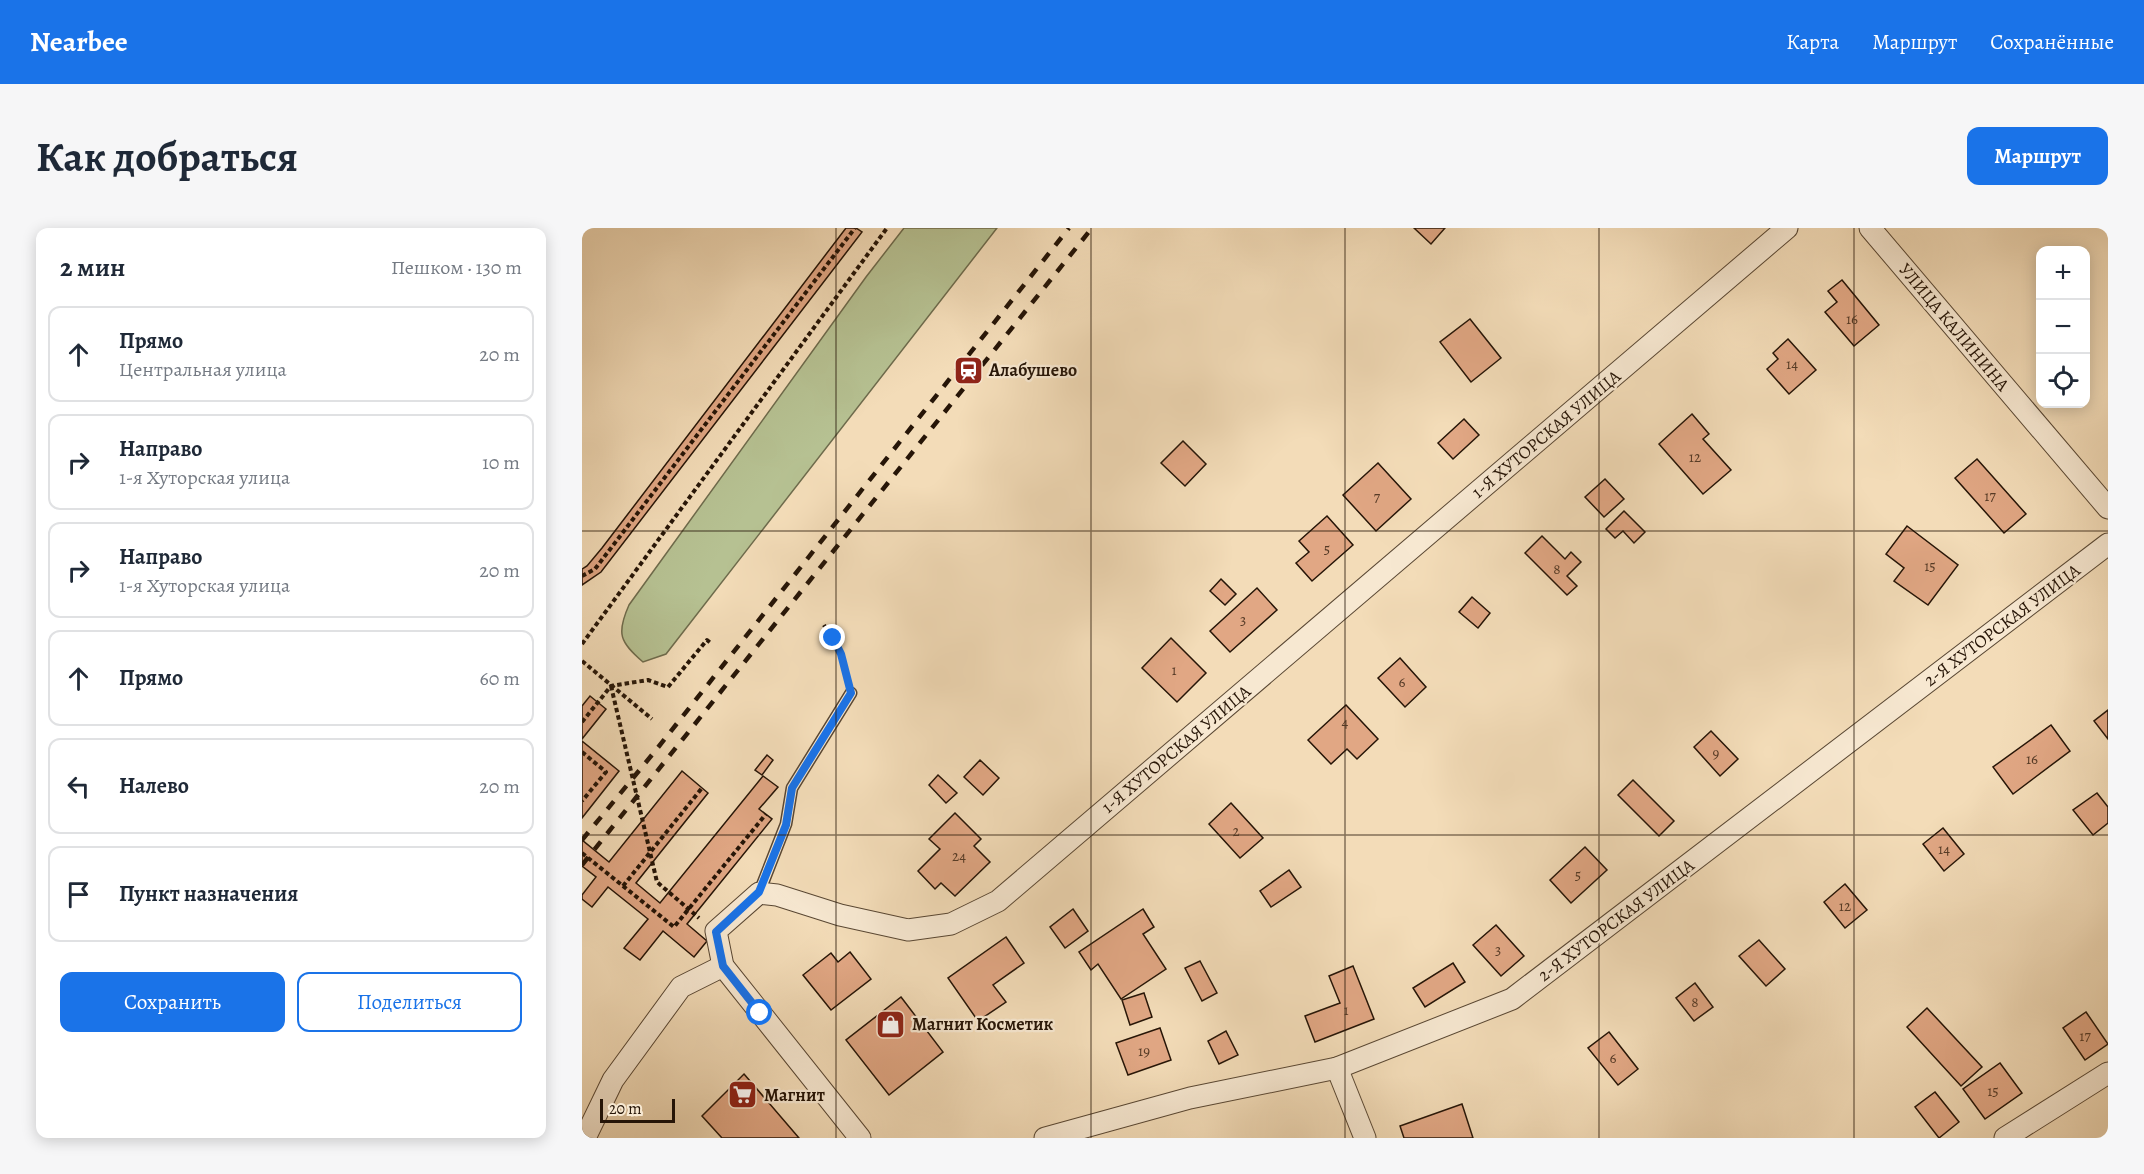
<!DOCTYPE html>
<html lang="ru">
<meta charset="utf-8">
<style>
:root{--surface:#fff;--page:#f6f6f7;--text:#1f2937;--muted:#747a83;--line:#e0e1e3;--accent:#1a73e8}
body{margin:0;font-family:Alegreya,serif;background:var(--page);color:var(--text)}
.controls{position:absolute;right:18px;top:18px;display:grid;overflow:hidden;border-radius:12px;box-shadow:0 3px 15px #0003}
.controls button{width:54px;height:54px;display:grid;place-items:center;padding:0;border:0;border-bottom:2px solid var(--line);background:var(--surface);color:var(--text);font:30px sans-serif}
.scale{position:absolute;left:18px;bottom:15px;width:75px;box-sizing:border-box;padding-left:6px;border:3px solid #261507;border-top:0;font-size:16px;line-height:21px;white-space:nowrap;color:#261507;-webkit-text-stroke:4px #f7e8d1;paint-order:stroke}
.stop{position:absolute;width:18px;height:18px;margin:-14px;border:4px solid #1a73e8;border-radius:50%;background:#fff}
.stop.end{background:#1a73e8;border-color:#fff;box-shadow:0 2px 6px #0008}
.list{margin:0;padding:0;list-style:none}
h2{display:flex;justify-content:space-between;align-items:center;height:78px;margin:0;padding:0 24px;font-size:26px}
h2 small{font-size:20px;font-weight:400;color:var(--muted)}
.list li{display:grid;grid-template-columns:39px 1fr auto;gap:18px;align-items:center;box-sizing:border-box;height:96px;margin:0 12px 12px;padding:0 12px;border:2px solid var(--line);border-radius:12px}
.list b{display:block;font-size:22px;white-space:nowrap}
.list p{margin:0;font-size:20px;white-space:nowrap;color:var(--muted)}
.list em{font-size:20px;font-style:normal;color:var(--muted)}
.actions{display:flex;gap:12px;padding:18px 24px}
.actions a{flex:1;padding:14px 0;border:2px solid var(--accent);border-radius:12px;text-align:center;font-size:21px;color:var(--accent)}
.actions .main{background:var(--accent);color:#fff}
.icon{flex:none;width:33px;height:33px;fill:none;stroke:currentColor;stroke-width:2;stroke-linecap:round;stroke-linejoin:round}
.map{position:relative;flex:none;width:1526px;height:910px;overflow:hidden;border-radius:12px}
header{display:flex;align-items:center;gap:36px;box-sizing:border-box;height:84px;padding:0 30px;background:var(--accent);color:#fff}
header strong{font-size:28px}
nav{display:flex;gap:33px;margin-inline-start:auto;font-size:21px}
.intro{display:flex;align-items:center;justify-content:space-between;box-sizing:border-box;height:144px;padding:0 36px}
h1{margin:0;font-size:42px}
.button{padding:15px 27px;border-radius:12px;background:var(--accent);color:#fff;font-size:21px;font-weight:700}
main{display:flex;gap:36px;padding:0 36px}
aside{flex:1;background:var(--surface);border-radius:12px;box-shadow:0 3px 15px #0003}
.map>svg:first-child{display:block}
.green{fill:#b6c192;stroke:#6e6b4c;stroke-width:1.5}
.building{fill:#e1a784;stroke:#261507;stroke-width:1.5}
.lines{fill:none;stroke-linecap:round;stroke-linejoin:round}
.lane-casing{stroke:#594733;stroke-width:13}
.street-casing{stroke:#594733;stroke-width:23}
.path{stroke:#261507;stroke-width:4;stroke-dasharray:4.5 3;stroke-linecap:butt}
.lane{stroke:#f7e8d1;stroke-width:10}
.street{stroke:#f7e8d1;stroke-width:21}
.rail{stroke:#261507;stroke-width:4.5;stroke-dasharray:10 10;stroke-linecap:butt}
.path-bridge{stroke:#261507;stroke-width:4;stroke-dasharray:4.5 3;stroke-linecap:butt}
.route{stroke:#1a73e8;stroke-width:8}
.grid{fill:none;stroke:#261507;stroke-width:1.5;stroke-opacity:0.55}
.labels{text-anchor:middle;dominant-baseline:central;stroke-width:4.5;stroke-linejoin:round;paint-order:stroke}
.number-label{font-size:15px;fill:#553a26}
.street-label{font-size:18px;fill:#261507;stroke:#f7e8d1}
.poi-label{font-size:18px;font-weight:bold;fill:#261507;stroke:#f7e8d1;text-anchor:start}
</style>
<header>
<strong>Nearbee</strong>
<nav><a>Карта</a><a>Маршрут</a><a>Сохранённые</a></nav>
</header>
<div class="intro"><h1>Как добраться</h1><a class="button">Маршрут</a></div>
<main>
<aside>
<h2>2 мин<small>Пешком · 130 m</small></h2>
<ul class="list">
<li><svg class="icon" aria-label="ahead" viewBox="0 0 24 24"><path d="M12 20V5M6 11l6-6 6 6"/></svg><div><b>Прямо</b><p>Центральная улица</p></div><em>20 m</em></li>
<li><svg class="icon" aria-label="right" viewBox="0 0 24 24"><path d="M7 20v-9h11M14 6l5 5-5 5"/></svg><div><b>Направо</b><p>1-я Хуторская улица</p></div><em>10 m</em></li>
<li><svg class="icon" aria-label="right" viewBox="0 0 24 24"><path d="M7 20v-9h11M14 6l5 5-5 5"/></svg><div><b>Направо</b><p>1-я Хуторская улица</p></div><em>20 m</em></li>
<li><svg class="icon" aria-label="ahead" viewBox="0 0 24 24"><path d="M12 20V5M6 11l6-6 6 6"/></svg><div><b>Прямо</b></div><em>60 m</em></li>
<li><svg class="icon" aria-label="left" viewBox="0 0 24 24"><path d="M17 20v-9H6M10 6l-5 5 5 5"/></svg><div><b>Налево</b></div><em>20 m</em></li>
<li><svg class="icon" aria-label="arrive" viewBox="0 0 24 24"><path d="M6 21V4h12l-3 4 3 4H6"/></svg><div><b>Пункт назначения</b></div></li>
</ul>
<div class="actions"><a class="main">Сохранить</a><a>Поделиться</a></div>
</aside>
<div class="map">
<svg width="1526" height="910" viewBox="0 0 1526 910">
<rect width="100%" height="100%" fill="#f3dcb8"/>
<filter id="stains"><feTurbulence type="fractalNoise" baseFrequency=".00333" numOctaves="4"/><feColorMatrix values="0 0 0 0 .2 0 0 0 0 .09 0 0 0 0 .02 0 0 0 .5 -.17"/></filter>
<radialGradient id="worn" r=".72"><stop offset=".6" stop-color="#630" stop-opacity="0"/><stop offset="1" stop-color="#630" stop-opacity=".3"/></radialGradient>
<path class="green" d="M322,0H415L84,426L61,434C38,414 34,406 47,377L284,49Z"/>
<g class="building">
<polygon points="264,0 274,0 280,4 19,344 0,357 0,341 5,338 20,320"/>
<polygon points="832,0 863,0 849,16"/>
<polygon points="1260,52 1297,97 1272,118 1243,84 1255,74 1246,63"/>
<polygon points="888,91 919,130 889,154 858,114"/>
<polygon points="1206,111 1234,142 1207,166 1185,141 1196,131 1191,125"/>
<polygon points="1110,186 1127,206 1121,211 1149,242 1121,266 1077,216"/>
<polygon points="882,191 897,207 871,231 856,215"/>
<polygon points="601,213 624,236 603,258 579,235"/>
<polygon points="1395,231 1444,286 1422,305 1373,250"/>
<polygon points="796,235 829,271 794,303 761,267"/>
<polygon points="1023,251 1042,271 1022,289 1003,269"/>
<polygon points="1042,283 1063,304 1052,315 1041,303 1033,310 1024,301"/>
<polygon points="745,288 771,317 730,353 714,335 727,324 717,313"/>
<polygon points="1325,298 1376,337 1346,377 1312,353 1322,340 1304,326"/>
<polygon points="960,308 983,331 989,324 999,334 985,348 995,358 985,367 943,325"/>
<polygon points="639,351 654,366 643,377 628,363"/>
<polygon points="675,360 695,382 648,424 628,403"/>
<polygon points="890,369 908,385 896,400 877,384"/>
<polygon points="589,410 624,445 595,474 560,440"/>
<polygon points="818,430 844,459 823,479 796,450"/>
<polygon points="8,468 24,481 0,511 0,478"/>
<polygon points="764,477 796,511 775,531 765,521 749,536 726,512"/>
<polygon points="1526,482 1526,511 1512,493"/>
<polygon points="1469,497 1488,523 1431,566 1411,539"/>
<polygon points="1129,503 1156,531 1138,548 1112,519"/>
<polygon points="0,513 37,543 0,590"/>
<polygon points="185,527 191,532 180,547 173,542"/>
<polygon points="398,532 417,550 401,567 382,549"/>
<polygon points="100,543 126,565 54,655 78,675 181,548 196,559 177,581 190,591 105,696 125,713 112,729 81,703 58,732 42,720 66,691 26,659 10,679 0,671 0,667 14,649 0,638 0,612 27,634"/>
<polygon points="356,547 375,565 364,575 347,557"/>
<polygon points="1051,552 1092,593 1077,608 1036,567"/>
<polygon points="1515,565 1526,579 1526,595 1511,607 1491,582"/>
<polygon points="649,575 681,610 658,630 627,596"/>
<polygon points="373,585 399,611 392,618 408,634 373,668 359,655 353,661 336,643 358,621 347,611"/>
<polygon points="1361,600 1382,626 1362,643 1341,616"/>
<polygon points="1003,619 1025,642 989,675 968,652"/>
<polygon points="707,642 719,659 689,679 678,663"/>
<polygon points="1263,656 1285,682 1263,700 1242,674"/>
<polygon points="491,681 506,703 483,720 468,699"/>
<polygon points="561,681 572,699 561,706 584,741 539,771 516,736 509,742 497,724"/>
<polygon points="914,697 942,728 919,748 891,717"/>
<polygon points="424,709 442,735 411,757 424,774 396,793 366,750"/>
<polygon points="1177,712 1203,741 1184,758 1157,728"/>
<polygon points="268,724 289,751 249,782 221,747 249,725 256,734"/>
<polygon points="618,733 635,765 620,773 603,740"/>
<polygon points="871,735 883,754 843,779 831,760"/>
<polygon points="771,738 792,791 733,814 723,788 758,775 747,748"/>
<polygon points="1113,755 1131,779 1112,793 1094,770"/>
<polygon points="562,765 570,789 548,797 540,772"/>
<polygon points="319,769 361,824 307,867 264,812"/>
<polygon points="1345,780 1400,839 1379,858 1325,799"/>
<polygon points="1504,784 1526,816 1503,832 1481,800"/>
<polygon points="578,800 589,832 546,847 534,815"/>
<polygon points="644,803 656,827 637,836 626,813"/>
<polygon points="1027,804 1056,841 1036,857 1006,820"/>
<polygon points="1418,835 1440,865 1403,891 1381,861"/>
<polygon points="162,846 217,910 140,910 120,888"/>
<polygon points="1353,864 1377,894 1357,910 1333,879"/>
<polygon points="880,876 891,910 822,910 818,898"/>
</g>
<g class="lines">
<defs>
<polyline id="lane" points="177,665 204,596 210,560 269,465"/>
<g id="street">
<polyline points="1288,0 1526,280"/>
<polyline points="755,840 783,910"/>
<polyline points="3,910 31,852 99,759 141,738"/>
<polyline points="278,910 141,738 134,703 177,665 195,667 258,687 326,702 369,696 416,673 1205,0"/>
<polyline points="463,910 608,870 755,840 930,771 1526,316"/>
<polyline points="1423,910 1526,845"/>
</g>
</defs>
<use href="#lane" class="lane-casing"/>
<use href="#street" class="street-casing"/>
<g class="path">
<polyline points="0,348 13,341 273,0"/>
<polyline points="242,397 259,426 266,450"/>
<polyline points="0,416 305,0"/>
<polyline points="0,433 70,491"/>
<polyline points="29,458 75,654 117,690"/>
<polyline points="0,494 29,458 66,452 86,459 125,412 130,416"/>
<polyline points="0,524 24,544 0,573"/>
</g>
<use href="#lane" class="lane"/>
<use href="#street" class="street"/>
<g class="rail">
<polyline points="0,612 74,522 487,0"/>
<polyline points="0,637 510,0"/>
</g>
<g class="path-bridge">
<polyline points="0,625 92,699 184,586"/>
<polyline points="41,658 120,560"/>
</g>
</g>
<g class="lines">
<polyline class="route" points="178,785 141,738 134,704 177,664 204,597 210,560 269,465 259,426 251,410"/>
</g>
<path class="grid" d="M254,0V910M509,0V910M763,0V910M1017,0V910M1272,0V910M0,303H1526M0,607H1526"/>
<defs>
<symbol id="station-square" viewBox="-11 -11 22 22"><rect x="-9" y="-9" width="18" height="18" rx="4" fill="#8f2418" stroke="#f7e8d1"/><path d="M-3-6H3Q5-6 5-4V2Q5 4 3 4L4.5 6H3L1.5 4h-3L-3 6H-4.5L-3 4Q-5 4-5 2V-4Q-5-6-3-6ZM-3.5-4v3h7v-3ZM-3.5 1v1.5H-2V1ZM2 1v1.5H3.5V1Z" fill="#fff"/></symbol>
<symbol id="shop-square" viewBox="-11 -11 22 22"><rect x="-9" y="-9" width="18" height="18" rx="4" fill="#8f2418" stroke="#f7e8d1"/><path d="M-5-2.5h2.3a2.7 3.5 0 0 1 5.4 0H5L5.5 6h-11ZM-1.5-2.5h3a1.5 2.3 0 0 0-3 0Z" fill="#fff"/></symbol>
<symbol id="supermarket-square" viewBox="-11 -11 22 22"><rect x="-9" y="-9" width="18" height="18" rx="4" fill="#8f2418" stroke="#f7e8d1"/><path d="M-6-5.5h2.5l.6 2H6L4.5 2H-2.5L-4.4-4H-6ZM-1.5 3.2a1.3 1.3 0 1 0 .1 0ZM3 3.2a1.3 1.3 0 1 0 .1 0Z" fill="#fff"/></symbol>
</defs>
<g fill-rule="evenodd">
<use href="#station-square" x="370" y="126" width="33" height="33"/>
<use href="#shop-square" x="292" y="780" width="33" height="33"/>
<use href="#supermarket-square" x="144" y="850" width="33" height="33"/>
</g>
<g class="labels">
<g class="number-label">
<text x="1270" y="91">16</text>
<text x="1210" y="136">14</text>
<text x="1113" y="229">12</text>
<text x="1408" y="268">17</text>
<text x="795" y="269">7</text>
<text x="745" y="321">5</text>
<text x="1348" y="338">15</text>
<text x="975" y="341">8</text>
<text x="661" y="392">3</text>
<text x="592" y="442">1</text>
<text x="820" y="454">6</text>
<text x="763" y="494">4</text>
<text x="1134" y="525">9</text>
<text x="1450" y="531">16</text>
<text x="654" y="603">2</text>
<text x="1362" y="621">14</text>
<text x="377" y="628">24</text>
<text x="996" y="647">5</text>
<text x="1263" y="678">12</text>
<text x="916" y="722">3</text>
<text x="1113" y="774">8</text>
<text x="764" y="782">1</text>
<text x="1503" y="808">17</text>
<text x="562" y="823">19</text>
<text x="1031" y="830">6</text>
<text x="1411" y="863">15</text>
</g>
<g class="street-label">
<text transform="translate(1372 99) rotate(50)">УЛИЦА КАЛИНИНА</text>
<text transform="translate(964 206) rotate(-40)">1-Я ХУТОРСКАЯ УЛИЦА</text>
<text transform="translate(1420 397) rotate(-37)">2-Я ХУТОРСКАЯ УЛИЦА</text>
<text transform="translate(594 521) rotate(-40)">1-Я ХУТОРСКАЯ УЛИЦА</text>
<text transform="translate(1034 692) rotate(-37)">2-Я ХУТОРСКАЯ УЛИЦА</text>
</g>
<g class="poi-label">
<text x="407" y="142">Алабушево</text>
<text x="330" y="796">Магнит Косметик</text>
<text x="182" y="867">Магнит</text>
</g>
</g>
<rect width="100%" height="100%" filter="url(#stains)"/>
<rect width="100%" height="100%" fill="url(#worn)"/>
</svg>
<div class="controls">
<button>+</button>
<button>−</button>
<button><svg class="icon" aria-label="locate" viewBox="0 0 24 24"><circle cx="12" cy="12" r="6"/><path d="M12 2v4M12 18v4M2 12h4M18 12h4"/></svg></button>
</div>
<div class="scale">20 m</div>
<div class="stop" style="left:178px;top:785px"></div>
<div class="stop end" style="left:251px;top:410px"></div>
</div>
</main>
